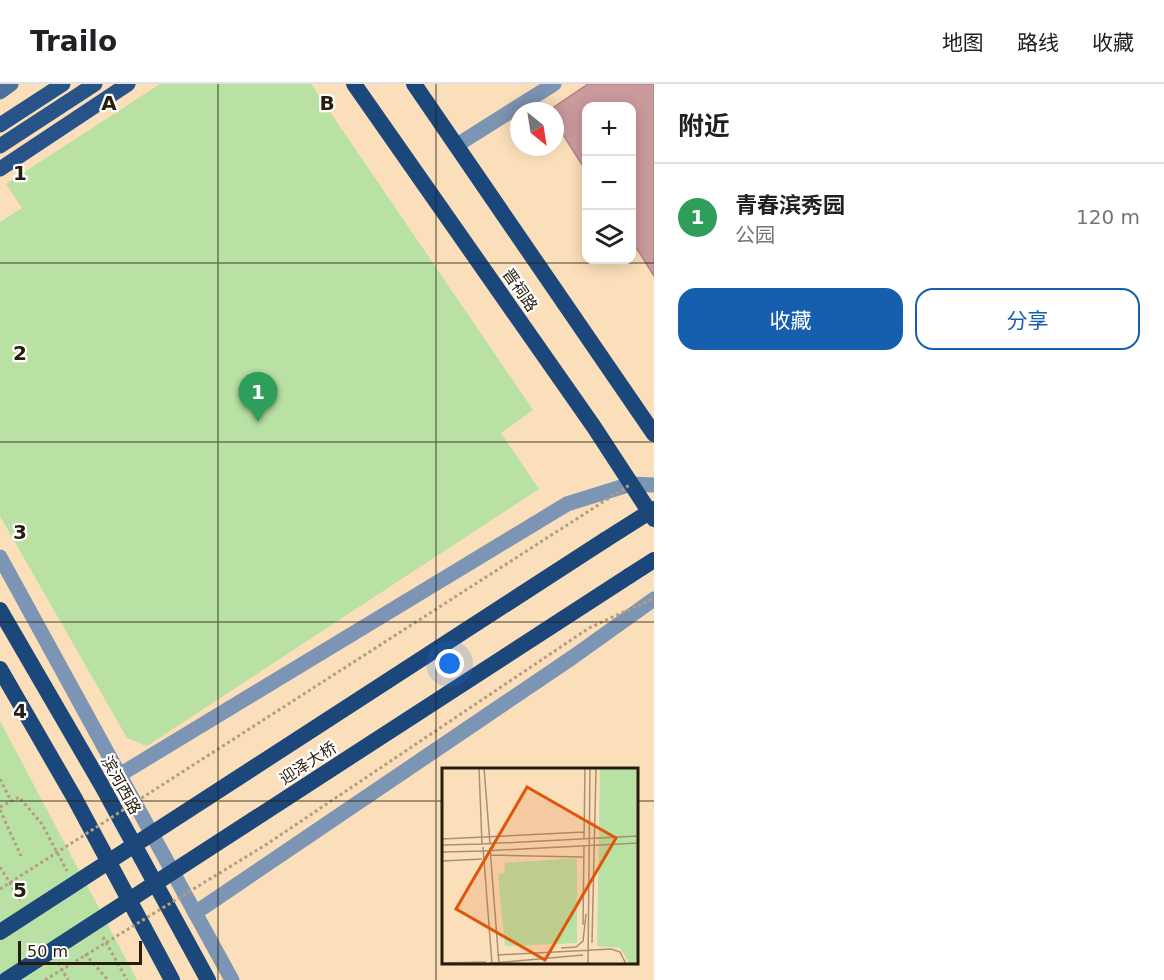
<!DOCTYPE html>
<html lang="zh">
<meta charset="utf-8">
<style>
:root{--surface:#fff;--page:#f2f2f2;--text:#202124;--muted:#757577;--line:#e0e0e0;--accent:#165fae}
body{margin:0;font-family:"DejaVu Sans","Noto Sans SC",sans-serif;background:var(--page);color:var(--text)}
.controls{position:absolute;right:18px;top:18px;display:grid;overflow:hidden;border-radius:12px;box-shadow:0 3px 15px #0003}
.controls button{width:54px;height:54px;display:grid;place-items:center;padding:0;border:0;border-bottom:2px solid var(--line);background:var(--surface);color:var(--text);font:30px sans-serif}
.compass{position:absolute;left:510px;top:18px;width:54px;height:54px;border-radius:50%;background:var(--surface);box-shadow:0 3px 15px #0003;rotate:150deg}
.scale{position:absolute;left:18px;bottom:15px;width:124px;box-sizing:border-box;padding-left:6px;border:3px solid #271d0f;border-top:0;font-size:16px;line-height:21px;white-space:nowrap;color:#271d0f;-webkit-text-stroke:4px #fff;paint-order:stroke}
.you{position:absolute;left:450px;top:580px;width:21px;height:21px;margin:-15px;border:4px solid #fff;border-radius:50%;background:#1a73e8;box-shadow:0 0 0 9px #1a73e833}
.badge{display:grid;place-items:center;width:39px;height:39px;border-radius:50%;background:var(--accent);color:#fff;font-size:20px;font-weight:700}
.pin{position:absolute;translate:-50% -50px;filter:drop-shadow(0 2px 3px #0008)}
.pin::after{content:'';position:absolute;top:32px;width:21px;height:18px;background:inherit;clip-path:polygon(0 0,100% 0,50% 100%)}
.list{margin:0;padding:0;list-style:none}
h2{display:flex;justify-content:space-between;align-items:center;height:78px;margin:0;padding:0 24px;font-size:26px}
h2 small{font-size:20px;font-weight:400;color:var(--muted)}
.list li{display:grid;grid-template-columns:39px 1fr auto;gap:18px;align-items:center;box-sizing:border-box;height:108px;padding:0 24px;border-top:2px solid var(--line)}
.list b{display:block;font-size:22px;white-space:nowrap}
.list p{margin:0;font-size:20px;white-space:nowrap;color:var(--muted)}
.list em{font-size:20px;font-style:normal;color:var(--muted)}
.actions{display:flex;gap:12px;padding:18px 24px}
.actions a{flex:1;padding:14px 0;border:2px solid var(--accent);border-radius:18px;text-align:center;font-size:21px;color:var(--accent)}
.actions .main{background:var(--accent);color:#fff}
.icon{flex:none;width:33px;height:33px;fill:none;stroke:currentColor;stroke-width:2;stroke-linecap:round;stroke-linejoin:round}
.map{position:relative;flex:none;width:654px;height:896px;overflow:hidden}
header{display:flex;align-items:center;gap:36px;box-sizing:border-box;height:84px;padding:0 30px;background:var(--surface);border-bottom:2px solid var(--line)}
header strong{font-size:28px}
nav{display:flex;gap:33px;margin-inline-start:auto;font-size:21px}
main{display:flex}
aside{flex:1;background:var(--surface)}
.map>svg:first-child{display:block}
.green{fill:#b9e1a3}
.building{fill:#cb9a9d;stroke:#b08285;stroke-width:1.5}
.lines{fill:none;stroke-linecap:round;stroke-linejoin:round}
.path{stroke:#b49e81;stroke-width:3;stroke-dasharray:3 3;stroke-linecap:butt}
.minor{stroke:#7d95b4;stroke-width:15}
.tertiary{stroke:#7d95b4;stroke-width:15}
.secondary{stroke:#4c6f9b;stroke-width:15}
.primary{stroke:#275388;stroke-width:15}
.trunk{stroke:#1c477a;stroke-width:16}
.path-bridge{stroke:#b49e81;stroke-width:3;stroke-dasharray:3 3;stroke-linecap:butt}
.trunk-bridge{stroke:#1c477a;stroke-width:16}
.grid{fill:none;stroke:#271d0f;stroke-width:1.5;stroke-opacity:0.55}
.labels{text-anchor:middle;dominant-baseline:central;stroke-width:4.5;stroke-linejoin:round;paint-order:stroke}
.street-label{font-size:16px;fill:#271d0f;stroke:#fff}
.inset-road{fill:none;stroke:#a69176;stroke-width:1.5}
.view{fill:#de560c;fill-opacity:0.15;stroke:#de560c;stroke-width:3}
.inset-edge{fill:none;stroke:#271d0f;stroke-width:3}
.grid-label{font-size:20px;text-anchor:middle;font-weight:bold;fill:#271d0f;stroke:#fff;stroke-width:4.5;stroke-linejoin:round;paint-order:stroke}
</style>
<header>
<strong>Trailo</strong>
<nav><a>地图</a><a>路线</a><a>收藏</a></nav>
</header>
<main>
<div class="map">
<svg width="654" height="896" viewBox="0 0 654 896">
<rect width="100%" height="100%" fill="#fbdfba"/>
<g class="green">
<polygon points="160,0 311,0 533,326 501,349 539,405 147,662 127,654 0,432 0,138 22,124 6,100"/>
<polygon points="0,637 137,896 0,896"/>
</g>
<polygon class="building" points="588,0 654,0 654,192 632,157 632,22 586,22 586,87 555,38 555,27 548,27"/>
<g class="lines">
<g class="path">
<polyline points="0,695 11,717"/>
<polyline points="0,723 19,713 42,740 67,787"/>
<polyline points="0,726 21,772"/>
<polyline points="0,783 21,817"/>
<polyline points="103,853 127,896"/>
<polyline points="85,870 108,896"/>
<polyline points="58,879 68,896"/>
</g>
<polyline class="minor" points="457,61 554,0"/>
<g class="tertiary">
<polyline points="0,473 232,896"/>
<polyline points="121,690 567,420 631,400 654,401"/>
<polyline points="195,829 573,573 654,515"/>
</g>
<polyline class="secondary" points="0,8 11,0"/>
<g class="primary">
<polyline points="0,41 63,0"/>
<polyline points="0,62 95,0"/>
<polyline points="0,85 128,0"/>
</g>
<g class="trunk">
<polyline points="354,0 594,343 654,435"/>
<polyline points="414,0 654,350"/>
<polyline points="605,456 654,425"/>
<polyline points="629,492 654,476"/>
<polyline points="0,526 101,700 208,896"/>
<polyline points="0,585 75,715 172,896"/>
</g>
<g class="path-bridge">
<polyline points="0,805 631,400"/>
<polyline points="45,896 267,760 589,544 654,514"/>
</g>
<g class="trunk-bridge">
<polyline points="0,848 605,456"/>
<polyline points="6,896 629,492"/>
</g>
</g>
<path class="grid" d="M218,0V896M436,0V896M0,179H654M0,358H654M0,538H654M0,717H444M638,717H654"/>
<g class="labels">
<g class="street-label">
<text transform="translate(520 206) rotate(55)">晋祠路</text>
<text transform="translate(308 679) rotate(-33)">迎泽大桥</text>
<text transform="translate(121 701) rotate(61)">滨河西路</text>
</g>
</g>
<g transform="translate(442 684)">
<rect width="196" height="196" fill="#fbdfba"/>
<path d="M158,0H196V196H188L178,180L155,178ZM135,90V175L63,178L56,106L63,105L62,95Z" fill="#b9e1a3"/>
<path class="inset-road" d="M42,0L48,76M142,70L143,0M0,71L142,64M40,76L197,68M0,77L40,76L37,0M41,79L50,196M48,80L57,196M41,83L197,75M0,84L41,83M48,87L141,89M0,93L40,91M141,157L142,77M150,175L154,0M119,180L134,179L141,173L144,146M55,187L169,181L178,184L184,196M0,195L44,194M41,196L141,187M146,196L148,0"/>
<path class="view" d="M85,19L174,70L103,192L14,141Z"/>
<rect width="196" height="196" class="inset-edge"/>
</g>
<g class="grid-label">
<text x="109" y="26">A</text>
<text x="327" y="26">B</text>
<text x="20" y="96">1</text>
<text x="20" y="276">2</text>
<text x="20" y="455">3</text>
<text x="20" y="634">4</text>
<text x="20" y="813">5</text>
</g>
</svg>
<div class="controls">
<button>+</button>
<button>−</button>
<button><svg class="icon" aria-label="layers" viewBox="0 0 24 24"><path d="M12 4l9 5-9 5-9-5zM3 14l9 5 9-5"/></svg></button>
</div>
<svg class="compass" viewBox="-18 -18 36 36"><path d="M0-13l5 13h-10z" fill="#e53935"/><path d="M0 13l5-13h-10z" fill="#757577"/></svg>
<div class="scale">50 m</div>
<div class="you"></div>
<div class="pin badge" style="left:258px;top:338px;background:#2e9e5b">1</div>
</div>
<aside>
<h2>附近<small></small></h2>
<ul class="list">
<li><span class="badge" style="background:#2e9e5b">1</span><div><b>青春滨秀园</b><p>公园</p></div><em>120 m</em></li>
</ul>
<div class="actions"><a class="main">收藏</a><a>分享</a></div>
</aside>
</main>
